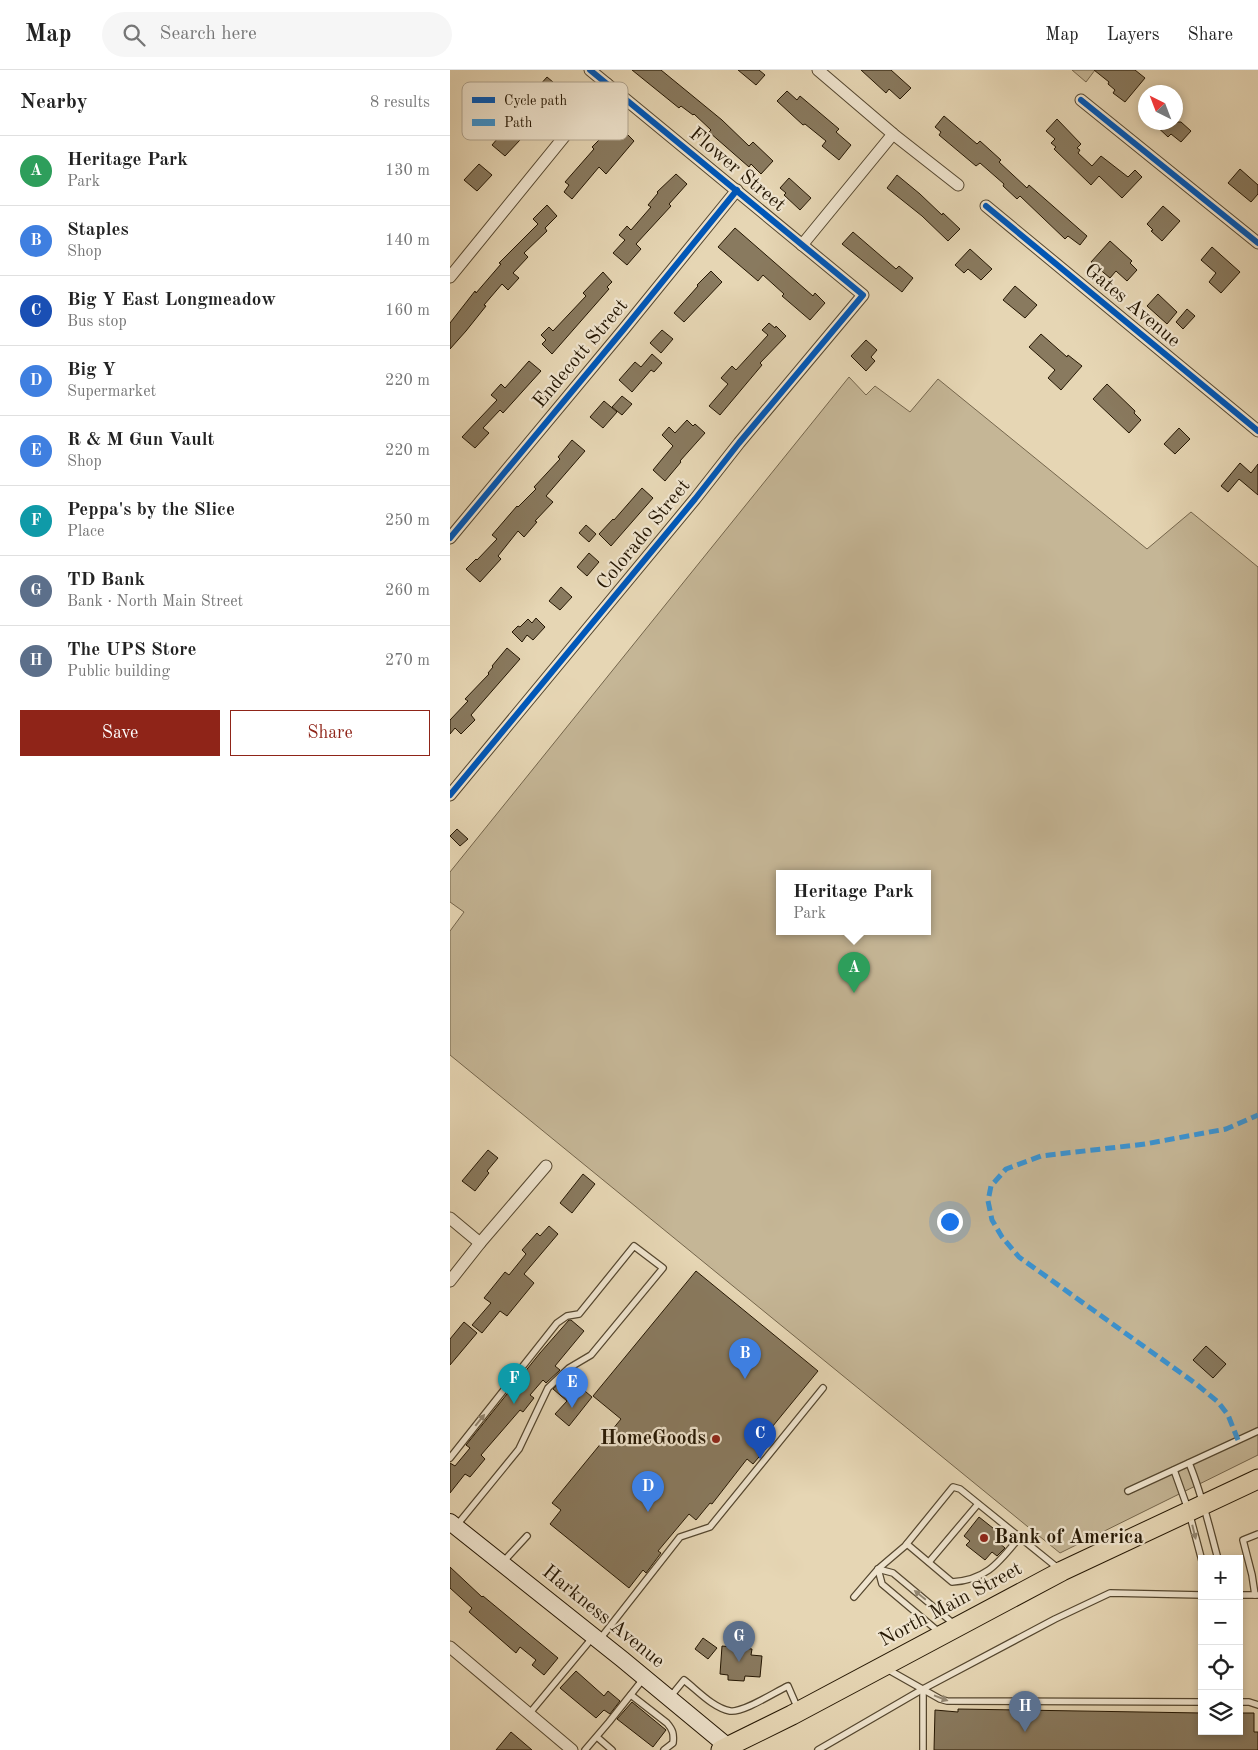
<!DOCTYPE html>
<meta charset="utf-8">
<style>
:root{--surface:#fff;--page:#f6f6f6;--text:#222;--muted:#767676;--line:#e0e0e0;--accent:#8f2418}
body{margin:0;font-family:"Old Standard TT",serif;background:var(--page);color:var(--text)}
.controls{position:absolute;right:15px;bottom:15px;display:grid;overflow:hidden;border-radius:0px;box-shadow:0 2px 8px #0003}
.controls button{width:45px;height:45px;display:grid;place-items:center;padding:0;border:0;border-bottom:1px solid var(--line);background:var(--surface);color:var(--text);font:25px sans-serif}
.compass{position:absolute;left:688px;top:15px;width:45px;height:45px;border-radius:50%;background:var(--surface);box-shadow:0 2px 8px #0003;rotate:318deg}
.you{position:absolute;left:499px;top:1151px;width:18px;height:18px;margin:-12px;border:4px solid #fff;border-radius:50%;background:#1a73e8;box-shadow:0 0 0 8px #1a73e833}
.badge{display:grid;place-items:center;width:32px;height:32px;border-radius:50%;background:var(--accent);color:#fff;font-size:16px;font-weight:700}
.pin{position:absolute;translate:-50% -41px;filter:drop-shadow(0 1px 2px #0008)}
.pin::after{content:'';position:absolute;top:26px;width:18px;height:15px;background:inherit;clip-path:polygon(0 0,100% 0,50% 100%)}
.popup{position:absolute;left:326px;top:800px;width:155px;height:65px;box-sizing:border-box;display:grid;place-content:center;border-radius:0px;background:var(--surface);filter:drop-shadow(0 1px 4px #0005);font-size:16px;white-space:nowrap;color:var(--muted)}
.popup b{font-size:19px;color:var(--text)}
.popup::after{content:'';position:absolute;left:50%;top:100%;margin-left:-10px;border:10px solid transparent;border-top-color:var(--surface)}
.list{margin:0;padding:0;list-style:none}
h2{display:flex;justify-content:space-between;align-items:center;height:65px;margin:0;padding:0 20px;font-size:21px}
h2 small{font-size:16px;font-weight:400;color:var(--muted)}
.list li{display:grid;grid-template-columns:32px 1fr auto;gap:15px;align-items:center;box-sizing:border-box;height:70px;padding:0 20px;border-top:1px solid var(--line)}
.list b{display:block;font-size:19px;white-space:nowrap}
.list p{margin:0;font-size:16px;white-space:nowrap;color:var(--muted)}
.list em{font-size:16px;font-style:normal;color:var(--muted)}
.actions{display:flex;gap:10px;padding:15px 20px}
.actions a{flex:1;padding:11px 0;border:1px solid var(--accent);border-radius:0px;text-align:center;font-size:18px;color:var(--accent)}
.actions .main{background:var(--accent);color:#fff}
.icon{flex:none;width:28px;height:28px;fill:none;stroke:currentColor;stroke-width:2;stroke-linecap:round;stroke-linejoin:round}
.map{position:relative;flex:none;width:808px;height:1680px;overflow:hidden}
header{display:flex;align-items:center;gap:30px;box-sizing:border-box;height:70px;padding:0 25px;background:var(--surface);border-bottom:1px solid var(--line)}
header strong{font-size:24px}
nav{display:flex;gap:28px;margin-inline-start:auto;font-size:18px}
.search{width:350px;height:45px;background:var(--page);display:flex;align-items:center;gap:12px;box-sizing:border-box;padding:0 18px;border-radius:28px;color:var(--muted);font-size:19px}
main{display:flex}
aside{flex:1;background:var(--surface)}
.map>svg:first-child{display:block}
.green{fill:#c5b696;stroke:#75664c;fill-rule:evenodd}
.building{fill:#897a5f;stroke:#251703}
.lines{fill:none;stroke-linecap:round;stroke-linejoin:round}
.service-casing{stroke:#55472f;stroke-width:8}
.minor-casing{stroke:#55472f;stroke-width:13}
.secondary-casing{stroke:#251703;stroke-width:18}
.primary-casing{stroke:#251703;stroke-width:21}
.service{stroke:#efe4ce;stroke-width:5.5}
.minor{stroke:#efe4ce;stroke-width:11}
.secondary{stroke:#efe4ce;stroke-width:16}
.primary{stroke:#e6d6b4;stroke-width:19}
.quiet{stroke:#3b93d1;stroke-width:5;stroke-dasharray:10 5;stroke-linecap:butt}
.cycleway-casing{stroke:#efe4ce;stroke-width:9}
.cycleway{stroke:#0057b8;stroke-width:6}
.oneway{fill:#948873}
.poi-dot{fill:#8f2418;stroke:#efe4ce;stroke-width:2}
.labels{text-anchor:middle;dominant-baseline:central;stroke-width:4.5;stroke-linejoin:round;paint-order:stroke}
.street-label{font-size:20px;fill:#251703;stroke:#efe4ce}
.poi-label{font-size:20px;font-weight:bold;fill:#251703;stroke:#efe4ce;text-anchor:end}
.key{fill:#efe4ce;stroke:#b2a691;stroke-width:1}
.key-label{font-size:14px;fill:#251703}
</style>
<header>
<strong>Map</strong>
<div class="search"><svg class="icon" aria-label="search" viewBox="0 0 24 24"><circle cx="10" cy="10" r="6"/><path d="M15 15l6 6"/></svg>Search here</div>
<nav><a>Map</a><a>Layers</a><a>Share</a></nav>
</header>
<main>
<aside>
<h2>Nearby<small>8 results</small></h2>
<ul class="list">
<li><span class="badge" style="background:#2e9e5b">A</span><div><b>Heritage Park</b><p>Park</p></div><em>130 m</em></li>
<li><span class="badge" style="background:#3f7fe0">B</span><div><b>Staples</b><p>Shop</p></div><em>140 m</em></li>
<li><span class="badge" style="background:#1a4fb4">C</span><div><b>Big Y East Longmeadow</b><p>Bus stop</p></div><em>160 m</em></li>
<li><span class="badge" style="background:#3f7fe0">D</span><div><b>Big Y</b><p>Supermarket</p></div><em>220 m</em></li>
<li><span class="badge" style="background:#3f7fe0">E</span><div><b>R &amp; M Gun Vault</b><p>Shop</p></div><em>220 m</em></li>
<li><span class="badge" style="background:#0f9aa8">F</span><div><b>Peppa's by the Slice</b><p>Place</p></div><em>250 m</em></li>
<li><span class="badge" style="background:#5c6f8a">G</span><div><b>TD Bank</b><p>Bank · North Main Street</p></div><em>260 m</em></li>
<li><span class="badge" style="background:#5c6f8a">H</span><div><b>The UPS Store</b><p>Public building</p></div><em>270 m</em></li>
</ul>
<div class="actions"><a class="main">Save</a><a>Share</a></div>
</aside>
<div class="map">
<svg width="808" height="1680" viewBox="0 0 808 1680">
<rect width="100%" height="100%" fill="#e6d6b4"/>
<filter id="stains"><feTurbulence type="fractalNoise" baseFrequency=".004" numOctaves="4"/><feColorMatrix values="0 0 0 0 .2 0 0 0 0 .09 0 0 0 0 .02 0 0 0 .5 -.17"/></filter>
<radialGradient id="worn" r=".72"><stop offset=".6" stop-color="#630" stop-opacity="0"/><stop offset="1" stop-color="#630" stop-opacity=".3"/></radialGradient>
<g class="green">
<polygon points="622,0 645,0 636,12"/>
<path d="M399,307L416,325L425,316L460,342L488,309L697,479L741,442L808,497V1385L610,1483L0,985V861L14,842L0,832V802ZM330,804H478V862H330Z"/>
</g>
<g class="building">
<polygon points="182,0 211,0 272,50 299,76 303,72 323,91 311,104 301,94 299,97 259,62 261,60 244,44 243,45 231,36 229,38"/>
<polygon points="288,0 309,0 315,5 306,15"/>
<polygon points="411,0 441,0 461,18 450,29 439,19 436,23"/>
<polygon points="644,0 685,0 695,8 675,32 663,23 665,20 658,14 659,12"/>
<polygon points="97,7 110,18 90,41 87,38 64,64 70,70 55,86 42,75 60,54 57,52"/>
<polygon points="337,21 347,30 350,26 389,59 386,62 401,75 389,90 372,76 376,71 355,54 353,55 327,31"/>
<polygon points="494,46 527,74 530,71 551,90 549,92 577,118 579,115 637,166 630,175 618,166 615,169 570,126 567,129 553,116 554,114 530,93 526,96 489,65 491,62 485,57"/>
<polygon points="607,49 631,74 627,78 630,80 628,83 642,96 651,86 678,107 685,100 692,107 672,128 649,106 641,115 604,79 606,77 601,73 605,69 596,61"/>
<polygon points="702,52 731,52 741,61 731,72 721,64 718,67"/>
<polygon points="171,58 184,71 156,104 149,97 122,129 114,122 119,115 115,112 144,79 142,77 158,61 163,66"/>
<polygon points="29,94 42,105 27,121 14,110"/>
<polygon points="790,99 808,115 808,124 801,132 778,113"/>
<polygon points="226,104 237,114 219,134 221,136 186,174 191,179 177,195 163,183 175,170 169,165 177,156 181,160 201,137 198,135 208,123 207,122"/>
<polygon points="447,105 470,124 492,145 493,143 510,159 498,171 472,146 437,118"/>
<polygon points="339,108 361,128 350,140 334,125 336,123 330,118"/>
<polygon points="97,135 107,146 95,158 97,161 74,183 78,187 63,203 69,208 58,220 52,214 34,235 36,236 16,261 0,279 0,253 25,221 26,223 51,194 49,193 88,154 83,149"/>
<polygon points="713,136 730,151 712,171 701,161 703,160 697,154"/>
<polygon points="285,158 363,226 365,223 375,233 360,250 332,226 334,224 313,205 308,211 268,177"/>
<polygon points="403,162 446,199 449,196 463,208 452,222 392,174"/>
<polygon points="660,171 682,191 680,193 687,200 677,211 666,201 660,208 641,192"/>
<polygon points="762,177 790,202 771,223 759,212 766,203 751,190"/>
<polygon points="520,179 542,199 531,210 518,199 514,203 505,195"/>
<polygon points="261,201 272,212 234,252 224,243 248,216 247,215"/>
<polygon points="153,202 162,212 157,217 159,219 102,284 92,274 96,270 91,265 99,257 103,261 136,226 133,223"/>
<polygon points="565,216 587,235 575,248 553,230"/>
<polygon points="708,224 727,242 717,254 697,236"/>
<polygon points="737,239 745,246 733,259 726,252"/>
<polygon points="319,253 325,258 326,256 336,266 310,293 312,295 270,345 259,336 278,314 271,308 282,296 286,300 318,265 312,260"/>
<polygon points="212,260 223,269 211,283 200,273"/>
<polygon points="591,264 617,287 618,285 632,296 611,320 598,308 605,300 579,277"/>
<polygon points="416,270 427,280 421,287 425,291 416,301 401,286"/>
<polygon points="202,284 212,293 204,302 201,300 182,322 169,310 185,292 191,297"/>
<polygon points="79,291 91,301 53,343 50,340 33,358 39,363 25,378 12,367 47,330 41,325 51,314 55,318"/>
<polygon points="657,314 685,341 684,343 691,350 679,363 643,329"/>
<polygon points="172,326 182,334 172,345 162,337"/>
<polygon points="154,331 167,342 153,358 140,347"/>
<polygon points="237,350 243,356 245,354 255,363 230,391 231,392 215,411 203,400 223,376 212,365 219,357 225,363"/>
<polygon points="729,358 740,369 725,384 714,374"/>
<polygon points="122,370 135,381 96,426 103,432 85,451 87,452 74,467 68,461 48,486 51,489 30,512 16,499 26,489 27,490 47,469 42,465 67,436 68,437 86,419 84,417 110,389 108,387"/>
<polygon points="790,393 801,403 808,394 808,425 789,409 778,422 771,416"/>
<polygon points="192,418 203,428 161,476 149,464 163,449 164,450"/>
<polygon points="136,455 146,464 139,472 129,463"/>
<polygon points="139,483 149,492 137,506 127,497"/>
<polygon points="111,517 122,527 110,540 99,531"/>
<polygon points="86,548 95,557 83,570 77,565 72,572 62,562 68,556 70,557 78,549 82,553"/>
<polygon points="57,578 70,589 21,645 25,650 11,664 5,658 0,664 0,650 18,631 15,629 39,604 38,603 43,597 42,596"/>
<polygon points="7,759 18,769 10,776 0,766"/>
<polygon points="38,1080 48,1088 37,1101 39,1103 25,1121 12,1111"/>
<polygon points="133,1104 145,1114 122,1143 110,1133"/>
<polygon points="99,1156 108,1164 74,1204 84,1213 57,1246 50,1241 32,1263 22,1255 41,1233 34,1228 55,1202 59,1205 76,1184 72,1180 87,1163 90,1166"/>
<polygon points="246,1201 368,1301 318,1362 325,1368 303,1394 297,1389 262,1434 260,1433 246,1450 239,1444 208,1481 211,1483 196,1503 193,1500 179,1518 100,1454 111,1440 102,1433 171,1349 143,1326"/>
<polygon points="119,1250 121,1250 134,1261 105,1296 110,1300 96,1313 93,1310 80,1325 84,1328 73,1342 70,1340 31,1385 35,1389 20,1407 15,1404 0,1423 0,1393 5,1396 20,1378 16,1375 90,1283"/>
<polygon points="14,1252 27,1263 0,1295 0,1269"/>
<polygon points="756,1276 776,1294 763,1308 743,1290"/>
<polygon points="117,1306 142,1327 119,1356 105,1344 117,1331 103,1319"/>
<polygon points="529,1447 553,1466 548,1472 555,1478 547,1486 542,1482 535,1490 516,1475 520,1471 514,1466"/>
<polygon points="0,1497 32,1527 33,1526 108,1588 94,1605 82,1595 86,1590 70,1577 66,1583 19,1542 22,1538 0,1518"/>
<polygon points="253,1568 267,1578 258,1589 245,1579"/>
<polygon points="272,1576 302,1579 301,1585 312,1586 310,1607 295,1606 294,1611 278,1610 278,1605 270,1604"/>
<polygon points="126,1601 154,1626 158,1621 170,1631 160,1644 154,1640 146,1648 110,1618"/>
<polygon points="182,1632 216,1660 203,1677 167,1649"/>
<polygon points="508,1639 752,1643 752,1661 789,1661 789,1643 804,1643 804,1662 808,1662 808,1680 484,1680 485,1640 508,1642"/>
<polygon points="61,1662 82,1680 46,1680"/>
</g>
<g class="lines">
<defs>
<g id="service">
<polyline points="0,1388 107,1253 117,1246 129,1244 184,1176 213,1198 141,1285 119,1298 98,1318 69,1379 7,1455"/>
<path d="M739,1393C752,1424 759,1456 768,1489"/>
<polyline points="724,1400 739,1442 752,1491"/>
<polyline points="678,1421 808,1361"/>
<path d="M457,1474L502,1512C537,1510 549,1492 569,1468"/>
<polyline points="53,1492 77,1466"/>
<polyline points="479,1492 528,1434"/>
<polyline points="428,1499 443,1503 504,1554"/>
<polyline points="428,1499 432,1514 489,1562"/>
<polyline points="789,1525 808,1525"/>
<polyline points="805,1525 802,1505 793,1470 808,1464"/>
<polyline points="404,1527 428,1499 455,1476 503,1417 510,1419 609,1499"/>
<polyline points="150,1569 230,1467 260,1457 373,1318"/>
<polyline points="437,1599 490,1629 497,1631 752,1632"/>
<polyline points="473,1619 473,1680"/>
<path d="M181,1625L217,1653C223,1660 224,1664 223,1673L214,1680"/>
<path d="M221,1626L234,1610C247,1620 263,1638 280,1641C293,1643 325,1622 338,1616L348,1639"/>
<polyline points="789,1632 799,1632 808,1635"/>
<polyline points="79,1644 143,1567"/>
<polyline points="147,1667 162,1680"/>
<polyline points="135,1680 159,1652 194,1608"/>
<polyline points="368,1680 473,1619 605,1549 660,1523 752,1525"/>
</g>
<g id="minor">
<polyline points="368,0 443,64 508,115"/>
<polyline points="631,30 808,173"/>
<polyline points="536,136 808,361"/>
<polyline points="352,175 443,64"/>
<polyline points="0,207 157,14"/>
<polyline points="0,468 174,259 287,120"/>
<polyline points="0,725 245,429 289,373 413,225 140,0"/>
<polyline points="0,1148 30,1173"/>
<polyline points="0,1211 30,1173 96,1096"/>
<polyline points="0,1577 122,1680"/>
</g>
<polyline id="secondary" points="0,1452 172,1589 277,1676"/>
<polyline id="primary" points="271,1680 342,1645 612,1501 808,1409"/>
</defs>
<use href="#service" class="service-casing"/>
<use href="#minor" class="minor-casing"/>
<use href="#secondary" class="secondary-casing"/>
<use href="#primary" class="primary-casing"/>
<use href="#service" class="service"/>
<use href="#minor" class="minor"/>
<use href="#secondary" class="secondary"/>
<use href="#primary" class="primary"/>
<polyline class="quiet" points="788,1370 778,1345 768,1332 745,1313 569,1187 552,1167 542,1150 538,1131 541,1116 556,1099 591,1086 695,1074 776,1059 808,1045"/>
<defs>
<g id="cycleway">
<polyline points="631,30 808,173"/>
<polyline points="536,136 808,361"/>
<polyline points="0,468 174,259 287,120"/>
<polyline points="0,725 245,429 289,373 413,225 140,0"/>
</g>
</defs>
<use href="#cycleway" class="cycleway-casing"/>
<use href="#cycleway" class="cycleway"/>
</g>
<defs><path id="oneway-solid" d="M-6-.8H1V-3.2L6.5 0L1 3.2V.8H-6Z" transform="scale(1.25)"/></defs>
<g class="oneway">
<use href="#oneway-solid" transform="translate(30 1350) rotate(-51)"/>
<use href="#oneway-solid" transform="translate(744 1462) rotate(76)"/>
<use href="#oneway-solid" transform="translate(470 1525) rotate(-141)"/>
<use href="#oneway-solid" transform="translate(491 1628) rotate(21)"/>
</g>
<g class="poi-dot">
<circle cx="266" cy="1369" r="5"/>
<circle cx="534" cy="1468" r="5"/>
</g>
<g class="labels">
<g class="street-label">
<text transform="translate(287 100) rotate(40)">Flower Street</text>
<text transform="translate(682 236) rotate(40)">Gates Avenue</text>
<text transform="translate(131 284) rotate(-50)">Endecott Street</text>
<text transform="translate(194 465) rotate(-51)">Colorado Street</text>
<text transform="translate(501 1535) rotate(-28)">North Main Street</text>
<text transform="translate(153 1547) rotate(39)">Harkness Avenue</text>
</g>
<g class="poi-label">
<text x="256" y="1369">HomeGoods</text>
<text x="544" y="1468" text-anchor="start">Bank of America</text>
</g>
</g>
<rect x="12" y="12" width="166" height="58" rx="8" class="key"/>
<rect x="22" y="27" width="23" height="6" fill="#0057b8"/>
<rect x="22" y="49" width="23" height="7" fill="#3b93d1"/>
<g class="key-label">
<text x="54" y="35">Cycle path</text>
<text x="54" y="57">Path</text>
</g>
<rect width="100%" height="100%" filter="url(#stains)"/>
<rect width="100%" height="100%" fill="url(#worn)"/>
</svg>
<div class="controls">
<button>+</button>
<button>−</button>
<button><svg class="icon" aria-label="locate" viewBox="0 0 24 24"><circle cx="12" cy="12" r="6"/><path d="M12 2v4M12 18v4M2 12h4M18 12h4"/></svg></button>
<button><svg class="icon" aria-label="layers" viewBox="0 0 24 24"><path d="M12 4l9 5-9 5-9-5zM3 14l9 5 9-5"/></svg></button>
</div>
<svg class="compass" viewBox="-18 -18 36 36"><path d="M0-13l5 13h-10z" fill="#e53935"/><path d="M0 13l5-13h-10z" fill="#767676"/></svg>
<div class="you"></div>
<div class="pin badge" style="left:404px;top:923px;background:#2e9e5b">A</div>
<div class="popup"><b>Heritage Park</b>Park</div>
<div class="pin badge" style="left:295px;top:1309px;background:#3f7fe0">B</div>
<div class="pin badge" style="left:310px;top:1389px;background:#1a4fb4">C</div>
<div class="pin badge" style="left:198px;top:1442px;background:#3f7fe0">D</div>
<div class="pin badge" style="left:122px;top:1338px;background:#3f7fe0">E</div>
<div class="pin badge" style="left:64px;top:1334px;background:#0f9aa8">F</div>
<div class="pin badge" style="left:289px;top:1592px;background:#5c6f8a">G</div>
<div class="pin badge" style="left:575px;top:1662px;background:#5c6f8a">H</div>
</div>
</main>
